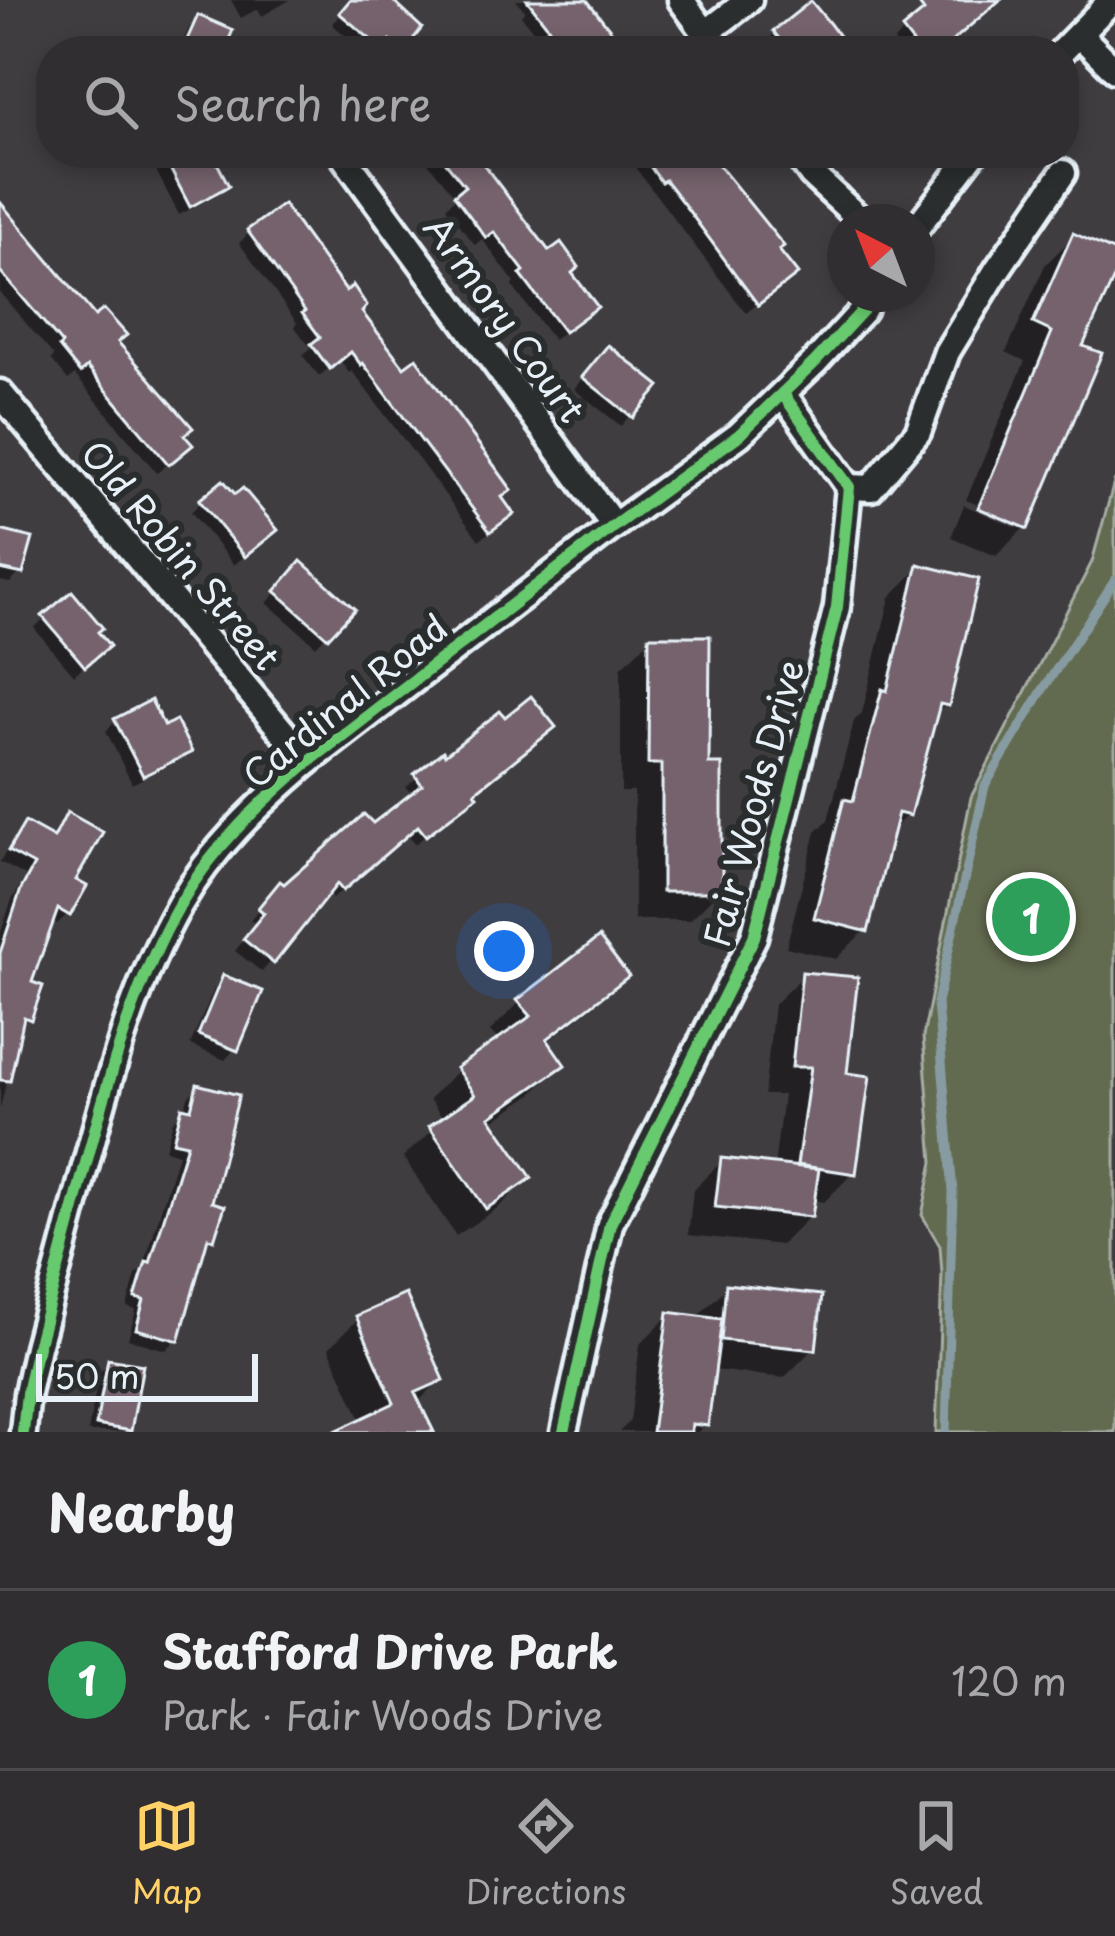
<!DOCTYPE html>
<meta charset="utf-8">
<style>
:root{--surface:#302e31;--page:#3c3a3d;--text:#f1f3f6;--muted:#a8a8ab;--line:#4b4a4d;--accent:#ffd166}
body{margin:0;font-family:"Playpen Sans",sans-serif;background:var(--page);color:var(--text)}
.compass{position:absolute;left:827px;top:204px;width:108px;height:108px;border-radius:50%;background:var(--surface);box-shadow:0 6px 18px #0003;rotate:318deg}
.scale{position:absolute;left:36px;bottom:30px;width:222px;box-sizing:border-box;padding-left:12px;border:6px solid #e8f1f8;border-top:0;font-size:33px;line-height:42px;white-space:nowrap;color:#e8f1f8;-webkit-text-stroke:9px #2a2d2e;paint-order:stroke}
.you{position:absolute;left:504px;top:951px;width:42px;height:42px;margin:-30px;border:9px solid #fff;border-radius:50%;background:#1a73e8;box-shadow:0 0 0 18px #1a73e833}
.badge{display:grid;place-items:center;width:78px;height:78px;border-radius:50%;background:var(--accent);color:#fff;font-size:39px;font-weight:700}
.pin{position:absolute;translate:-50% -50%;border:6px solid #fff;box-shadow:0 3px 12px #0006}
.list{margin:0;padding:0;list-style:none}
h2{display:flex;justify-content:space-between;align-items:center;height:156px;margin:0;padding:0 48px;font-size:51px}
h2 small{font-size:39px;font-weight:400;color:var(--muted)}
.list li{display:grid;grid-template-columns:78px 1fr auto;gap:36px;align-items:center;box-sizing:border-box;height:180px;padding:0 48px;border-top:3px solid var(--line)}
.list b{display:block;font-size:45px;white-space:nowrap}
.list p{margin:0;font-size:39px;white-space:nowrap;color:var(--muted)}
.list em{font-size:39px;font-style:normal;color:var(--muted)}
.icon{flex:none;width:66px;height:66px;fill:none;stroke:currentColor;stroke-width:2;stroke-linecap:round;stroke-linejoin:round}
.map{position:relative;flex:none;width:1115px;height:1432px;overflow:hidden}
.search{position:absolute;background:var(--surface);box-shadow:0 6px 18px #0003;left:36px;right:36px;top:36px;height:132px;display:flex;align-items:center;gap:30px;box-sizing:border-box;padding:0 42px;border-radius:48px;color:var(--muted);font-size:45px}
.sheet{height:336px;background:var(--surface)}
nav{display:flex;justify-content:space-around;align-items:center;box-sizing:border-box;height:168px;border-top:3px solid var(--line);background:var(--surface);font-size:33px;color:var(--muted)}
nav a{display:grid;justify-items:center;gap:6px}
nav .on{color:var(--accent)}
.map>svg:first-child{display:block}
.green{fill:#626a50;stroke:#a5aea4;stroke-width:3}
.shadow{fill:#0007}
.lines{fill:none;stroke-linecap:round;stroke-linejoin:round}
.stream{stroke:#879ca2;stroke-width:9}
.building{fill:#74626c;stroke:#e8f1f8;stroke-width:3}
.street-casing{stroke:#e8f1f8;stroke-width:33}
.street{stroke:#2a2d2e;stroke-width:24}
.cycleway-casing{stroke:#2a2d2e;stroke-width:20}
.cycleway{stroke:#67ca6e;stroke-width:12}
.labels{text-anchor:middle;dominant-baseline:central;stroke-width:12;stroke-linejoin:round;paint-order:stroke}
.street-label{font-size:36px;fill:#e8f1f8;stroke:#2a2d2e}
</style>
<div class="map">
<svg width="1115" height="1432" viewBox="0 0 1115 1432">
<rect width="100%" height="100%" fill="#403d41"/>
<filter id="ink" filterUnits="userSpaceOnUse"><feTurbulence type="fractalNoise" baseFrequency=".00833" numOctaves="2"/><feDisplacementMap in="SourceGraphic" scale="24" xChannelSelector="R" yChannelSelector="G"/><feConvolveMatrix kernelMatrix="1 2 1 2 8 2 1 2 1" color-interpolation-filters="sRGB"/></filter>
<g filter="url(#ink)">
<polygon class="green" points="1115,479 1115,1432 936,1432 942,1274 940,1246 922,1215 933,1162 923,1037 971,797 1092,562"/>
<g class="shadow">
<polygon points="231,0 290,0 262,16 258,9 241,18"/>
<polygon points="353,0 388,0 418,29 400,51 381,51 378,48 375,51 363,51 332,24"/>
<polygon points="516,0 584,0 623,51 542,51 537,44 540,40 521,15 525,11"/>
<polygon points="935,0 997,0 947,44 949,48 946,51 902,51 894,41"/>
<polygon points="199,18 220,51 179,51 189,28"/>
<polygon points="775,33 847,51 771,51 765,43"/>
<polygon points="159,153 208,153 225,186 215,196 179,215 151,161"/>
<polygon points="420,153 471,153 549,255 569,273 584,316 553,340 512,286 515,283 482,239 475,245 446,207 456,197"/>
<polygon points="624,153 706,153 776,250 784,284 746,313"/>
<polygon points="0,206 115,343 181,436 179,455 157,473 75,375 68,380 51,359 54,356 0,293"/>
<polygon points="249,233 358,312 500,524 479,540 352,371 349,373 340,360 319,376 303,356 311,348 294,326 297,323 239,243"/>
<polygon points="1074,236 1115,255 1115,269 1079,348 1025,527 996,556 951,537 964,505 1015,527 1015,520 966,500 1025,361 1006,352 1045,265"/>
<polygon points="598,359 655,386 621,426 574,389"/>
<polygon points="201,502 264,540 234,565 191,512"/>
<polygon points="0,533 20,573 10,583 0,581"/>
<polygon points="919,568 946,704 933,717 908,814 890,832 865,930 836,959 786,947 816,832 828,820 854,721 862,713 890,597"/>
<polygon points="291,576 350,610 316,646 267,603"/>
<polygon points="72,595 94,632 96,655 74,675 34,628"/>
<polygon points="650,639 706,767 719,891 690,920 634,920 634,792 621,792 621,668"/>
<polygon points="116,721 163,730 188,751 178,761 132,784 106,731"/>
<polygon points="505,721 464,806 415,844 406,833 332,899 326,892 262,972 235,951 256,924 250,920 270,895 372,828 413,796 406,787 442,756 445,759"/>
<polygon points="68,816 72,881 68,914 57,924 50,920 28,984 28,1018 19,1027 0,1109 0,935 11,902 26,876 0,862 15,836 25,826 50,839 58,826"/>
<polygon points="598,941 625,975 596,1004 546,1043 561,1065 532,1094 490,1123 528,1178 499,1207 456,1236 403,1157 444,1120 429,1099 458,1070 500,1042 490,1031 519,1003"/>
<polygon points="804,975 844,1075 853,1173 824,1202 812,1200 810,1216 781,1245 688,1235 693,1190 722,1161 774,1167 783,1095 764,1095 774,1004"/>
<polygon points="224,979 235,1049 225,1060 190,1045 214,989"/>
<polygon points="198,1087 212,1239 202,1249 176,1340 166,1350 128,1339 136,1310 127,1307 136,1275 143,1269 178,1154 165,1150 173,1121 185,1109 188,1097"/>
<polygon points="727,1287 813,1349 784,1378 713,1370 705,1425 698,1432 619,1432 630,1421 640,1344 669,1315 698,1316"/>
<polygon points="358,1319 441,1379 417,1403 430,1432 340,1432 362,1422 329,1348"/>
<polygon points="109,1363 128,1429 126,1432 88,1432 99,1373"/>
</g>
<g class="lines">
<polyline class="stream" points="946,1432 953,1192 937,1003 985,786 1042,691 1115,580"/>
</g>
<g class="building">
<polygon points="350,0 392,0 422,28 404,51 400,51 390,40 382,49 339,13"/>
<polygon points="527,0 587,0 627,51 560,51 545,31 549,28"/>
<polygon points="916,0 1000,0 941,51 919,51 902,29 924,11"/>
<polygon points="811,1 830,24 850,51 789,51 773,31"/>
<polygon points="198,15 233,30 224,51 182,51"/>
<polygon points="162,153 212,153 229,186 190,207"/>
<polygon points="438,153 475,153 549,251 561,242 579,267 572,273 598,307 564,332 520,274 524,271 494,232 486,238 454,195 465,186"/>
<polygon points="641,153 709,153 784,246 779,250 798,274 758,305 686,207 665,180 661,182"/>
<polygon points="0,202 95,316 104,309 127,335 118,342 193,428 184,435 193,445 169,465 87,367 80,373 59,347 62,344 0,271"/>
<polygon points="283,204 346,291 353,285 367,306 362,312 404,367 416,358 512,490 502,497 514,514 490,532 363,363 361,365 351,352 330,369 311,344 320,337 302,313 305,311 247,230"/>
<polygon points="1073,233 1115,252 1115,276 1083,346 1102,353 1028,529 978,508 1052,332 1033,323"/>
<polygon points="608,345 660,386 633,418 582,377"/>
<polygon points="223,480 235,494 243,488 278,530 245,557 199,500"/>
<polygon points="0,530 33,538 23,574 0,569"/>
<polygon points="301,561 355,609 328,638 275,591"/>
<polygon points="918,564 979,579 949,706 940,704 910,816 898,813 868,932 814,918 844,799 853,801 882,689 887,691"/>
<polygon points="72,591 103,628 98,632 110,646 85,667 42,616"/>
<polygon points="649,636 710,636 709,764 722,764 722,892 662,892 662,764 648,764"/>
<polygon points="531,696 556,727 475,792 478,796 426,836 418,826 343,891 337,884 274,964 243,939 264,913 258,908 280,881 284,884 364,814 373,823 422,785 414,774 443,751 445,755 500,711 505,717"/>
<polygon points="151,700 164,726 176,720 192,752 143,776 114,719"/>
<polygon points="67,812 103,832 76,880 87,886 70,916 58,909 32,982 43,986 31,1020 24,1017 10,1081 0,1080 0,953 21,889 34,865 8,851 25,822 54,838"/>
<polygon points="599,937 629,976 547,1039 565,1065 490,1117 532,1178 486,1209 429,1126 475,1095 456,1068 531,1016 517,1000"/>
<polygon points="802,972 858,977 847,1073 870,1076 856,1174 797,1165 811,1067 792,1067"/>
<polygon points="223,975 263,991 238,1051 198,1035"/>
<polygon points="197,1084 239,1095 212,1202 225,1206 214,1240 208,1238 179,1341 136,1329 144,1300 135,1298 146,1262 150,1263 187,1144 173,1141 182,1107 191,1109"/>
<polygon points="721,1158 819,1169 812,1217 715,1207"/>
<polygon points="726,1284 822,1295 816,1350 721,1340"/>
<polygon points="406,1294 444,1380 415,1393 434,1432 333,1432 394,1403 356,1316"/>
<polygon points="668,1312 722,1319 708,1426 692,1424 691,1432 652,1432"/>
<polygon points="108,1359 143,1365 131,1431 96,1425"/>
</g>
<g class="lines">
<defs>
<g id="street">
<polyline points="681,0 719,51"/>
<polyline points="706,33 749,0"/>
<polyline points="1079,34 1115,70"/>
<polyline points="1062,51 1112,0"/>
<polyline points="341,153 614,526"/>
<polyline points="796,153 812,175 863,222"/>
<polyline points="917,227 974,153"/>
<polyline points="0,393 308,762"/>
<polyline points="849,487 871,488 918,432 947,352 997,270 1063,173"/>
<path d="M23,1432L27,1393L37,1347C54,1282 72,1217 89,1152C112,1067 136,981 180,904C212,848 259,804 308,762L614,526L739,435L815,362L863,310L872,294"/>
<polyline points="564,1432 610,1224 754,937 837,607 849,487 783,394"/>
</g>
</defs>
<use href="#street" class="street-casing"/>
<use href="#street" class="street"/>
<defs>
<g id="cycleway">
<path d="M23,1432L27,1393L37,1347C54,1282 72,1217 89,1152C112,1067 136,981 180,904C212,848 259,804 308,762L614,526L739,435L815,362L863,310L872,294"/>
<polyline points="564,1432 610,1224 754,937 837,607 849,487 783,394"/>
</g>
</defs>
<use href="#cycleway" class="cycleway-casing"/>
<use href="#cycleway" class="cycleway"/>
</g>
</g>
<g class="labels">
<g class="street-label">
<text transform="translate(506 318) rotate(54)">Armory Court</text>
<text transform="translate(182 554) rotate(50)">Old Robin Street</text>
<text transform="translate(344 700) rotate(-39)">Cardinal Road</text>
<text transform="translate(752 803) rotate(-75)">Fair Woods Drive</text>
</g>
</g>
</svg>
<svg class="compass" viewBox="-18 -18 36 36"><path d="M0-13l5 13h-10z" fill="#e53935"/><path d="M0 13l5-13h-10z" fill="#a8a8ab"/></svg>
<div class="scale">50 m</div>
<div class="you"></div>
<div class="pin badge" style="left:1031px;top:917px;background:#2e9e5b">1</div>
<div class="search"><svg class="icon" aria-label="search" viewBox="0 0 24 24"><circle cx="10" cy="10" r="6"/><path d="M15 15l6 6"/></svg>Search here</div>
</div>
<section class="sheet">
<h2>Nearby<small></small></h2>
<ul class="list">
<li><span class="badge" style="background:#2e9e5b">1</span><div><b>Stafford Drive Park</b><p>Park · Fair Woods Drive</p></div><em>120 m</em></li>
</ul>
</section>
<nav>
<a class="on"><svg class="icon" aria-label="map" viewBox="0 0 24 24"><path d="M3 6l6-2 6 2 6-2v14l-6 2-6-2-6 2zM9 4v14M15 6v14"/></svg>Map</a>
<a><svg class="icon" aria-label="directions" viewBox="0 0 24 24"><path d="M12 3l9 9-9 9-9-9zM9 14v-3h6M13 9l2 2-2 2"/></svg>Directions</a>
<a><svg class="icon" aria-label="saved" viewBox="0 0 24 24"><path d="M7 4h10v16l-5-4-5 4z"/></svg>Saved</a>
</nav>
